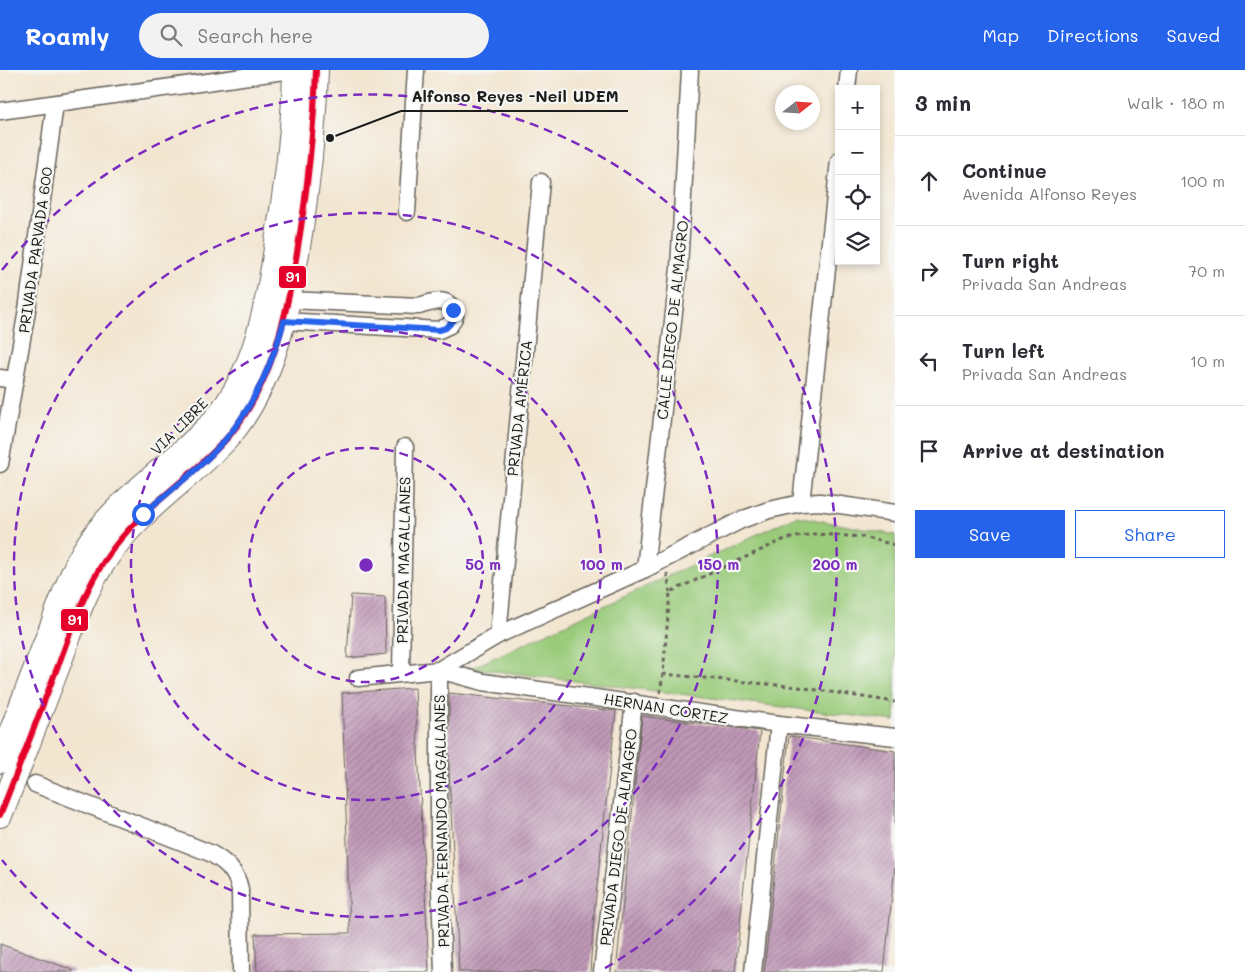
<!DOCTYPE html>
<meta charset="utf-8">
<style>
:root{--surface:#fff;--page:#f2f2f3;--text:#2b2b33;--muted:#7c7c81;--line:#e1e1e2;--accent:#2563eb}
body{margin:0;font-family:Mali,sans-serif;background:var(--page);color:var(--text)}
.controls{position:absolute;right:15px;top:15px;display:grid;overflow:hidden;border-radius:0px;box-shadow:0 2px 8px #0003}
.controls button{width:45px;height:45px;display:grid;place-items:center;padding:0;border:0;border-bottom:1px solid var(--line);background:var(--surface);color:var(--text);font:25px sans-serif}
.compass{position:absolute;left:775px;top:15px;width:45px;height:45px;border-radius:50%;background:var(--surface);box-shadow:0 2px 8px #0003;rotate:73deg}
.stop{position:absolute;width:15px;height:15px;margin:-11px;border:4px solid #2563eb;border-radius:50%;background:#fff}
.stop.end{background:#2563eb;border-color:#fff;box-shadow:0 1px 5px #0008}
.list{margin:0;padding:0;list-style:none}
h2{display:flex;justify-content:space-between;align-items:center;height:65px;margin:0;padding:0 20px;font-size:21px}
h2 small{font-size:16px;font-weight:400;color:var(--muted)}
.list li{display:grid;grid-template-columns:32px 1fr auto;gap:15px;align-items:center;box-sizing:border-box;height:90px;padding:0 20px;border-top:1px solid var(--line)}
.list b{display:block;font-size:19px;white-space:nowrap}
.list p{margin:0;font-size:16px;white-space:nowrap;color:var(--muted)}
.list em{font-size:16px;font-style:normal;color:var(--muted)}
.actions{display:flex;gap:10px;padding:15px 20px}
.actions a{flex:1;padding:11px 0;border:1px solid var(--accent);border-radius:0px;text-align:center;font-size:18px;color:var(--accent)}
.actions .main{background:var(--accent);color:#fff}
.icon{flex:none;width:28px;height:28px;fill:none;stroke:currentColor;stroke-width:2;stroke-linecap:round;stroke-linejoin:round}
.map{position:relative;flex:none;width:895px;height:902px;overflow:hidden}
header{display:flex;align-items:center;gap:30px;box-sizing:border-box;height:70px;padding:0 25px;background:var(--accent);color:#fff}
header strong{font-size:24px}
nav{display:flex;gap:28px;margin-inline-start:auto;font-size:18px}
.search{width:350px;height:45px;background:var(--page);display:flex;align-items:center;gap:12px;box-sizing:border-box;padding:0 18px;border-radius:28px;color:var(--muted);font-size:19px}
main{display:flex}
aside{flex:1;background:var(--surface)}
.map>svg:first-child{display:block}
.green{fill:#9acb7a;stroke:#5b744b}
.building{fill:url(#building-hatch)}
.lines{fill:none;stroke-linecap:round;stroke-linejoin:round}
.street-casing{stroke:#67635b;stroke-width:19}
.secondary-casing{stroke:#67635b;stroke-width:26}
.path{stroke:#67635b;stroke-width:3;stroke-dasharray:4 4;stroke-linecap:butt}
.street{stroke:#fff;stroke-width:16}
.secondary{stroke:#fff;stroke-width:24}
.bus-1-casing{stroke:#f6f6f2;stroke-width:10}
.bus-1{stroke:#e4002b;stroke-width:6}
.route{stroke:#2563eb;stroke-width:6}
.ring{fill:none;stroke:#7b2cbf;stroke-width:2.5;stroke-dasharray:9 6}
.labels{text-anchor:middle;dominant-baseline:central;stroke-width:4.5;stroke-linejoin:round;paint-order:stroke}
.street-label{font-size:15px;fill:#1c1c1c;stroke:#f6f6f2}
.centre{fill:#7b2cbf;stroke:#f6f6f2;stroke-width:2.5}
.ring-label{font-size:15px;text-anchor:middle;font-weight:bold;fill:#7b2cbf;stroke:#f6f6f2;stroke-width:4.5;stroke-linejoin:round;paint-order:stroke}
.leader{fill:none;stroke:#1c1c1c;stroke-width:2}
.callout-dot{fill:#1c1c1c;stroke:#f6f6f2;stroke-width:2}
.callout-label{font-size:16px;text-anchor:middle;font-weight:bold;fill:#1c1c1c;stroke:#f6f6f2;stroke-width:4.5;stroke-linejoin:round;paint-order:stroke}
.line-badge{stroke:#f6f6f2;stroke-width:2}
.badge-label{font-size:14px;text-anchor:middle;font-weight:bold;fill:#fff}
</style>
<header>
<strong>Roamly</strong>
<div class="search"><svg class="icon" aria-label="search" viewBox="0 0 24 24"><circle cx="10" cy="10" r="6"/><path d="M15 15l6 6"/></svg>Search here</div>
<nav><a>Map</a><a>Directions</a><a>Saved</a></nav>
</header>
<main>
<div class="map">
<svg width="895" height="902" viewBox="0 0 895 902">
<defs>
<pattern id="building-hatch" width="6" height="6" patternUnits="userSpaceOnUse" patternTransform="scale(1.25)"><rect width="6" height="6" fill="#c099b8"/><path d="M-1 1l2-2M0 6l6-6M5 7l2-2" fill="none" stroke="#9b7c95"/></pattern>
</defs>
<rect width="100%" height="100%" fill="#f6f6f2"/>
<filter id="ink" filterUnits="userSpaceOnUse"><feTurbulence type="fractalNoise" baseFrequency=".02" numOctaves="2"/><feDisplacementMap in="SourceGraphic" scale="10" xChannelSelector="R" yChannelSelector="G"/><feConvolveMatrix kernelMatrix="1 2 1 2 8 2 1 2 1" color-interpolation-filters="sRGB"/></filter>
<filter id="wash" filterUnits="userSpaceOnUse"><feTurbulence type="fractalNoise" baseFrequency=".0096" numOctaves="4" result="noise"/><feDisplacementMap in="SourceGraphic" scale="20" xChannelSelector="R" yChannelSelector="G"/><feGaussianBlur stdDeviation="1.12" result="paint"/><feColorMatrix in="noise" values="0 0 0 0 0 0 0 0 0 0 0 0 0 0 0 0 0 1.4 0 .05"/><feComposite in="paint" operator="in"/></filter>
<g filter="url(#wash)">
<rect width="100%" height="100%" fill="#f3e6d1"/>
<polygon class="green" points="796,446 895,465 895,651 472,598"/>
<g id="blocks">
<g class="building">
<polygon points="351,525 385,527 386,584 347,588"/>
<polygon points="415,618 429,902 257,902 255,864 350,863 342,623"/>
<polygon points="449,623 616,641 594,844 590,902 459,902 449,701"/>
<polygon points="642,646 760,661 735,902 616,902"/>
<polygon points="789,666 895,681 895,796 884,902 764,902"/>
<polygon points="0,874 73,900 73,902 0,902"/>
</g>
</g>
</g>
<g filter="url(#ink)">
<use href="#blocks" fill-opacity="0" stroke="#67635b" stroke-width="1"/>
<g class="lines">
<defs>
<g id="street">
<polyline points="847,19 849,0"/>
<polyline points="0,41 292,0"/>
<polyline points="407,142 416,0"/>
<path d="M284,251L439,260L450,255L455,246C450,225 435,231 419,236L289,230"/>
<polyline points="0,308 15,310"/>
<polyline points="0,394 27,240 55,34"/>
<polyline points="801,433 839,91"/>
<polyline points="645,499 679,198 690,0"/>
<polyline points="498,565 541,112"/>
<polyline points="401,603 405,377"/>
<polyline points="358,608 439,600 498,565 645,499 741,450 769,440 801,433 820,432 895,443"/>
<path d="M35,714L210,783C226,792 236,801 240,819L241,902"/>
<polyline points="443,902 439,791 439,600 483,612 779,654 895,667"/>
<polyline points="602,902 634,632"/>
<polyline points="753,902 779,654"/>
</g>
<g id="secondary">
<path d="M0,691C16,649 33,606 49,564C60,536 69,507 84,481C116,428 172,397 213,352C259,300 269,225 279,159C288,106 294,54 295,0"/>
<path d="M0,745C20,695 39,644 59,593C72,558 84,521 105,490C137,440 190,410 229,366C272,315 286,247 297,183C307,122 314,62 316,0"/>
</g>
</defs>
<use href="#street" class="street-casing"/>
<use href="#secondary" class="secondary-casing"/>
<g class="path">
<polyline points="895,475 863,467 814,464 785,469 670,522 663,604 798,617 895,632"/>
<polyline points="667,503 670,522"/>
<polyline points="660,623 663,604"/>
</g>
<use href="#street" class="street"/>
<use href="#secondary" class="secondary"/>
<defs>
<path id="bus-1" d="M0,745C20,695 39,644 59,593C72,558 84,521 105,490C137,440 190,410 229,366C272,315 286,247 297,183C307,122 314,62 316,0"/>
</defs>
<use href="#bus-1" class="bus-1-casing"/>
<use href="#bus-1" class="bus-1"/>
</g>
</g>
<g class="lines" filter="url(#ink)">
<path class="route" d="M143,444C172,419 206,394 230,364C256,331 273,291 284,251L439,260L446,258L454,250L453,240"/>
</g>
<g class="ring">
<circle cx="366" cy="495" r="117"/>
<circle cx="366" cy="495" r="235"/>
<circle cx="366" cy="495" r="352"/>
<path d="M132 901A469 469 0 0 1 2 790M2 200A469 469 0 1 1 600 901"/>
</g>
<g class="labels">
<g class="street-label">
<text transform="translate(35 180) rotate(-82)">PRIVADA PARVADA 600</text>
<text transform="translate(672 250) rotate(-84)">CALLE DIEGO DE ALMAGRO</text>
<text transform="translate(519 338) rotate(-84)">PRIVADA AMÉRICA</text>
<text transform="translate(179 356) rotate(-45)">VIA LIBRE</text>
<text transform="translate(403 490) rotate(-89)">PRIVADA MAGALLANES</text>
<text transform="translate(666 638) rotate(9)">HERNAN CORTEZ</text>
<text transform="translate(441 751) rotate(-91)">PRIVADA FERNANDO MAGALLANES</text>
<text transform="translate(618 767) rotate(-83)">PRIVADA DIEGO DE ALMAGRO</text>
</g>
</g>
<circle cx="366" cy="495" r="8" class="centre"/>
<g class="ring-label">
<text x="483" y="500">50 m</text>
<text x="601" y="500">100 m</text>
<text x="718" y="500">150 m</text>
<text x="835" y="500">200 m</text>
</g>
<path class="leader" d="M330 68L401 41H628"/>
<circle class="callout-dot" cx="330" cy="68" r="5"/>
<g class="callout-label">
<text x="515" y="32">Alfonso Reyes -Neil UDEM</text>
</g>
<g class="line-badge">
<rect x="278" y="195" width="29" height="24" rx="5" fill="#e4002b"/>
<rect x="60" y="538" width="29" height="24" rx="5" fill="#e4002b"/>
</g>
<g class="badge-label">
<text x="293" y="212">91</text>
<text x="75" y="555">91</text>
</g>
</svg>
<div class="controls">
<button>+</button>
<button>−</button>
<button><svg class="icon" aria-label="locate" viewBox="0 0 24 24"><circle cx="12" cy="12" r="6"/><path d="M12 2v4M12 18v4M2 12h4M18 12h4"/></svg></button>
<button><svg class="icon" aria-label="layers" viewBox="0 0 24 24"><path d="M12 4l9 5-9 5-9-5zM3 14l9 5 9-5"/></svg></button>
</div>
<svg class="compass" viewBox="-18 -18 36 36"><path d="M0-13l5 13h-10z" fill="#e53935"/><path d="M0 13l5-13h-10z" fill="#7c7c81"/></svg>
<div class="stop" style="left:143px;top:444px"></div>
<div class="stop end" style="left:453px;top:240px"></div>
</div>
<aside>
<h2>3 min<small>Walk · 180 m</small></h2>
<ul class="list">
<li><svg class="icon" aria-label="ahead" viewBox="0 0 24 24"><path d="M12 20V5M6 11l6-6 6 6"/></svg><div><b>Continue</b><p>Avenida Alfonso Reyes</p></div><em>100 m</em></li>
<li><svg class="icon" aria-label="right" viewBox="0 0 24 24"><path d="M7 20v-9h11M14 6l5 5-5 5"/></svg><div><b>Turn right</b><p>Privada San Andreas</p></div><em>70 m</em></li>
<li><svg class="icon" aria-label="left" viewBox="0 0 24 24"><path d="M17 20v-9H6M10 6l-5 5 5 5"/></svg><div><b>Turn left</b><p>Privada San Andreas</p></div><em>10 m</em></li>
<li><svg class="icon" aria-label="arrive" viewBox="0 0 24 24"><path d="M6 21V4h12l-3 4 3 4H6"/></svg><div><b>Arrive at destination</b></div></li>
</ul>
<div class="actions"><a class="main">Save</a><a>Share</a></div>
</aside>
</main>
